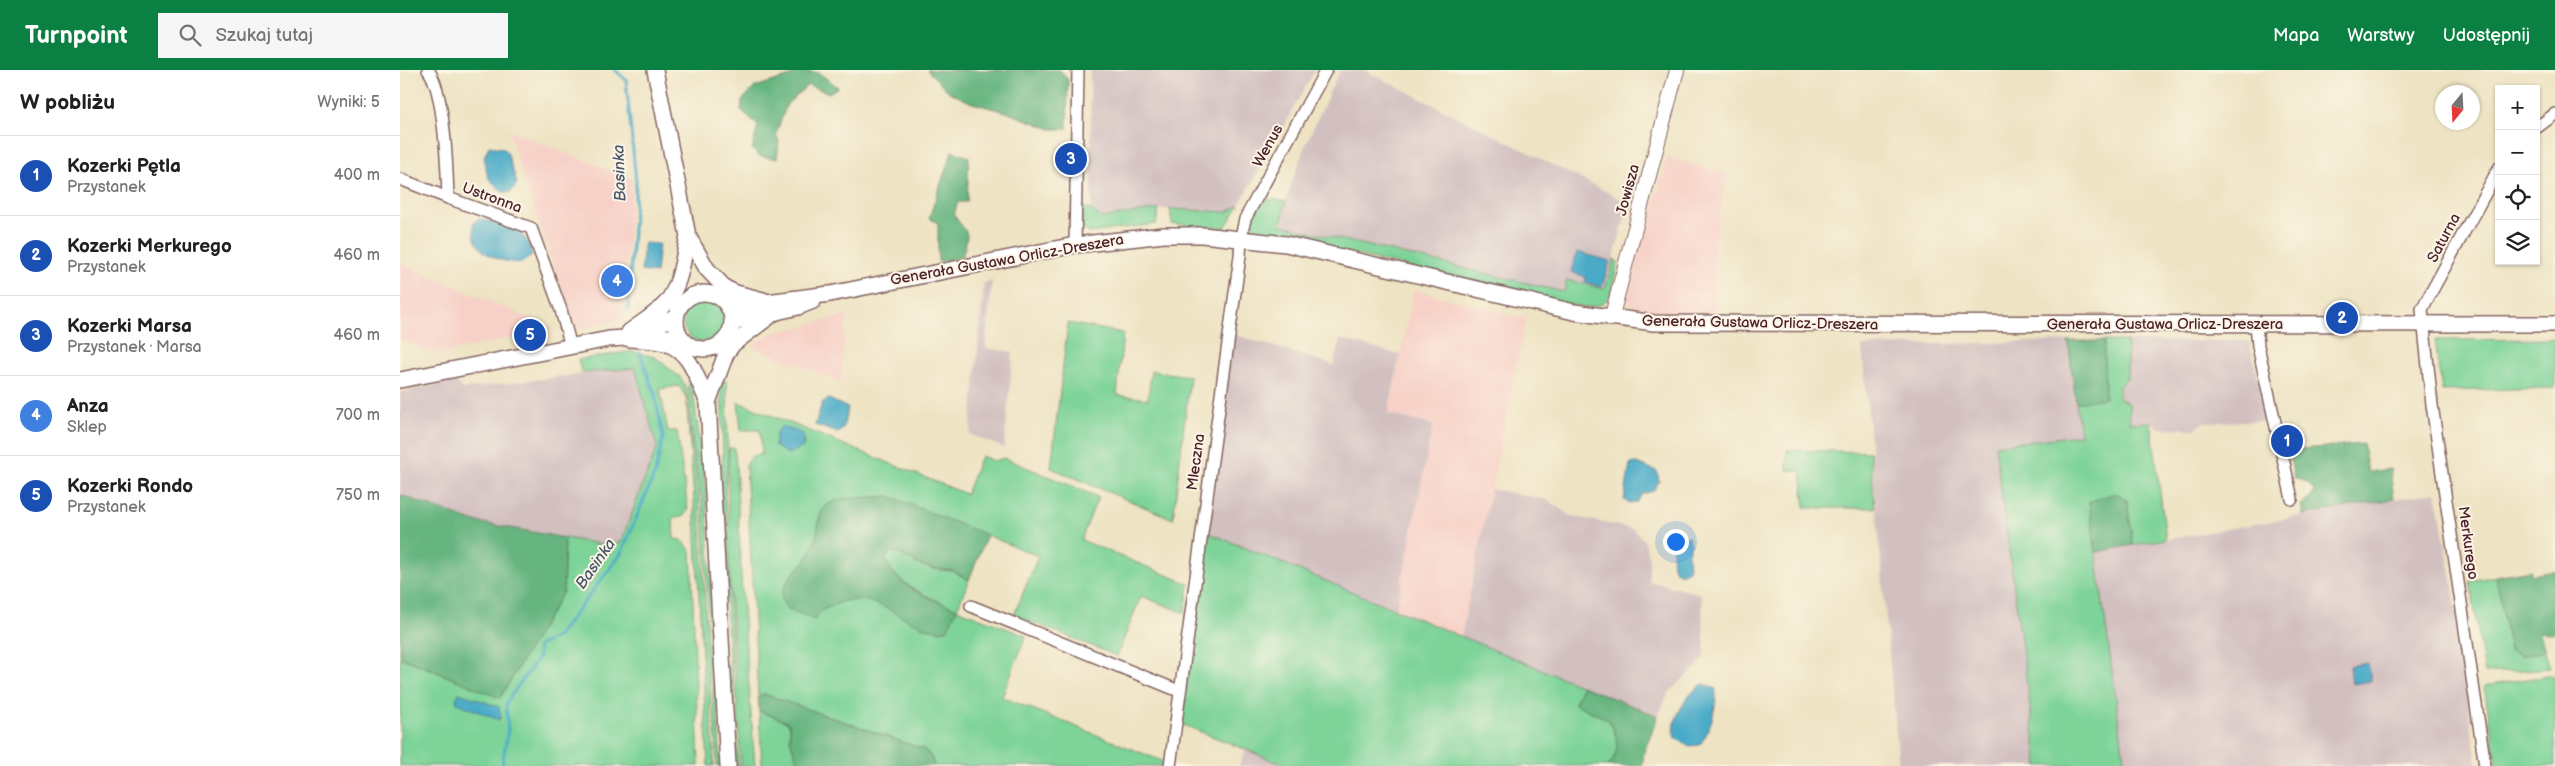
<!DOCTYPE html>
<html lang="pl">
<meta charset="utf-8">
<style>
:root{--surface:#fff;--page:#f6f6f6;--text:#202124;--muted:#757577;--line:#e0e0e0;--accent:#0b8043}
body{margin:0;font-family:"Balsamiq Sans",sans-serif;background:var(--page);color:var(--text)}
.controls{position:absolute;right:15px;top:15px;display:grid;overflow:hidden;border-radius:0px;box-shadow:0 1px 4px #0004}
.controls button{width:45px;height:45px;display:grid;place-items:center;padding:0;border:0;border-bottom:1px solid var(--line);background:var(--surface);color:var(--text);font:25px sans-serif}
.compass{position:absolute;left:2035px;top:15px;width:45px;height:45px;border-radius:50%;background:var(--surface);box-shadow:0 1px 4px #0004;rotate:198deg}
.you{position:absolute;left:1275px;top:471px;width:18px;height:18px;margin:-12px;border:4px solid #fff;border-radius:50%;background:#1a73e8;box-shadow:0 0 0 8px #1a73e833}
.badge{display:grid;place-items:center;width:32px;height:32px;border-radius:50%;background:var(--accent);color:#fff;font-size:16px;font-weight:700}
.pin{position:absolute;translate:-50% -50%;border:2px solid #fff;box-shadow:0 1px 5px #0006}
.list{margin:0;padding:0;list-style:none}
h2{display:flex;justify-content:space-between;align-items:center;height:65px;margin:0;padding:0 20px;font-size:21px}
h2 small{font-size:16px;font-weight:400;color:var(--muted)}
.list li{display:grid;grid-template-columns:32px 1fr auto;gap:15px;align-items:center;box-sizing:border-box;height:80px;padding:0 20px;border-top:1px solid var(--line)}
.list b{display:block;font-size:19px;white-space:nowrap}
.list p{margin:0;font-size:16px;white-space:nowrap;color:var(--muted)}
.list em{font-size:16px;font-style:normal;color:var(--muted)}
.icon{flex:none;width:28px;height:28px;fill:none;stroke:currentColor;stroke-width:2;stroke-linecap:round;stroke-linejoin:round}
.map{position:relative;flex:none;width:2155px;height:696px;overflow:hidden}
header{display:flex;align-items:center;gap:30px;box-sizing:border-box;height:70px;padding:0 25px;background:var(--accent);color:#fff}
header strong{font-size:24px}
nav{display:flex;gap:28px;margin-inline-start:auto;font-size:18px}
.search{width:350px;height:45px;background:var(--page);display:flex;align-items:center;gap:12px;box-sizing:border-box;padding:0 18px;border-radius:0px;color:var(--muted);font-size:19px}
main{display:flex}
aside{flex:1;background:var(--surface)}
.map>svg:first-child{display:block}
.built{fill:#f7d1c8}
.industrial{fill:#d2bfc0}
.green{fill:#7dd398;stroke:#647962;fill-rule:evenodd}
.forest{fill:#66b580;stroke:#586a56}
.water{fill:#48abc8;stroke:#49657a}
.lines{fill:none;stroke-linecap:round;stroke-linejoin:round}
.stream{stroke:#48abc8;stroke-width:3}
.minor-casing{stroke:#836460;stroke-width:14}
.tertiary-casing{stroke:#836460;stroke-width:16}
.secondary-casing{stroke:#836460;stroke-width:18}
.minor{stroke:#fff;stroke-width:11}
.tertiary{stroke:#fff;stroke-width:14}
.secondary{stroke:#fff;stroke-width:15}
.labels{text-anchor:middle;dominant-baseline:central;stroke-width:4;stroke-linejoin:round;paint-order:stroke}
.street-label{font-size:15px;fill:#4a1f2b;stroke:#fcf5e5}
.water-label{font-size:16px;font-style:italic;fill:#49576a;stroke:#fcf5e5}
</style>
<header>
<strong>Turnpoint</strong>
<div class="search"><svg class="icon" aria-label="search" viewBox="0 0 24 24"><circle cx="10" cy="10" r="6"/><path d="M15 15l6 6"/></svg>Szukaj tutaj</div>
<nav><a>Mapa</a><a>Warstwy</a><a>Udostępnij</a></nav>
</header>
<main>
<aside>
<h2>W pobliżu<small>Wyniki: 5</small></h2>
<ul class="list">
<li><span class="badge" style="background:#1a4fb4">1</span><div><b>Kozerki Pętla</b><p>Przystanek</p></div><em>400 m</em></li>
<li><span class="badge" style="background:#1a4fb4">2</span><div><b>Kozerki Merkurego</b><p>Przystanek</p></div><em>460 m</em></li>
<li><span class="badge" style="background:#1a4fb4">3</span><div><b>Kozerki Marsa</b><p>Przystanek · Marsa</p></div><em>460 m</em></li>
<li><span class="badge" style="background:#3f7fe0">4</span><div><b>Anza</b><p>Sklep</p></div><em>700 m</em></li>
<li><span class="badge" style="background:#1a4fb4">5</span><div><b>Kozerki Rondo</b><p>Przystanek</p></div><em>750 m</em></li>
</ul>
</aside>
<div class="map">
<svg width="2155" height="696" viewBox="0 0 2155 696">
<rect width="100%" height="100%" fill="#fcf5e5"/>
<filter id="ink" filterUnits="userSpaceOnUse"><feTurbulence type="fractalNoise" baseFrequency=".02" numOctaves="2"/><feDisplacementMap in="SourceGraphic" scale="10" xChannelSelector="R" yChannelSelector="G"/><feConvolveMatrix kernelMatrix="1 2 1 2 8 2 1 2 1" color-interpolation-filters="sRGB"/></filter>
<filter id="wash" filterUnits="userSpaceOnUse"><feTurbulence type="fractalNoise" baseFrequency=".0096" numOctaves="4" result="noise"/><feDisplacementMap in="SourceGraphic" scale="20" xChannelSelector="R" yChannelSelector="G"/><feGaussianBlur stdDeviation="1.12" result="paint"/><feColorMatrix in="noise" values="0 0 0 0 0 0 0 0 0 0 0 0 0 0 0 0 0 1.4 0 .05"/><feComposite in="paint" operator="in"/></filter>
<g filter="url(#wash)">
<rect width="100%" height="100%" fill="#eee3c3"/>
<g class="built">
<polygon points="108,60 232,109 223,248 181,259 172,252"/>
<polygon points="1267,87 1327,104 1314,176 1313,246 1236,242 1227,229"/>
<polygon points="0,193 34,207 154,259 37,284 0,269"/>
<polygon points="1014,220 1126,249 1061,567 996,540 1032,355 988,344"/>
<polygon points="447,245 440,312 351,276 370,264"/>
</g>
<g class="industrial">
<polygon points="690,0 915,0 839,135 827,142 759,139 701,149 692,140"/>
<polygon points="940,0 964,0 1229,133 1205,219 1168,210 1164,222 881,155 882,142 904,78"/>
<polygon points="592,211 585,278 613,282 604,378 570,364 584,213"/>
<polygon points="832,264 934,295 940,269 1000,285 988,344 1033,355 996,540 809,463 817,374"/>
<polygon points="1668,271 1680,365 1595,375 1638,696 1499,696 1462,276"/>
<polygon points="1727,271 1849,271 1870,354 1865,351 1804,352 1795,359 1759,358 1751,352 1729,353 1729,334 1719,328 1719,316 1727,307"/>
<polygon points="235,297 257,377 221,472 200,474 72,451 0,425 0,322 55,311 63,319"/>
<polygon points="1091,419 1147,430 1171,446 1233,459 1244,470 1249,489 1249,511 1301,524 1305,584 1299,594 1269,622 1258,646 1061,567"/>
<polygon points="2036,422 2052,511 2077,696 1725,696 1696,482"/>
<polygon points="846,679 887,696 839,696"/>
</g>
<g class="green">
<path d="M874,129L886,132L881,155L1164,222L1167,210L1205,219L1214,189L1218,192C1211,217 1215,239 1183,237L853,161L850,152C855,137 857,130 874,129Z"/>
<polygon points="839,135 825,158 772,154 770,139 827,142"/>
<polygon points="682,137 692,140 701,148 759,139 756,154 689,163 682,158"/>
<circle cx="304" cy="251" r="21"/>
<polygon points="668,253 723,263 717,325 748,329 751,301 790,306 773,449 651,398"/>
<polygon points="2155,269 2155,318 2042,321 2035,270"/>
<polygon points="1704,271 1727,271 1727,308 1719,316 1719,328 1729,334 1730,353 1751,352 1766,469 1733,475 1727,430 1689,432 1725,696 1638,696 1595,375 1680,365 1676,333 1705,327"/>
<polygon points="231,281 255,287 281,308 286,318 291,370 299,425 314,696 308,696 294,429 286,327 279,316 260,319 268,361 277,361 288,440 283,447 273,448 274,469 282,470 291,481 299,696 0,696 0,587 100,628 163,522 165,468 200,474 221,472 257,377 235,298 182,303 178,290"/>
<polygon points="321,309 327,312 328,386 325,425 334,637 339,696 335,696 320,423 323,381"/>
<polygon points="292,314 306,421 321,696 317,696 302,429 293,376 288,315"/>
<path d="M338,332L566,424L581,386L594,391L604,388L698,427L681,470L789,514L785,543L741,526L717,586L614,545L638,486L489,426L440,430L419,445C419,471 410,490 389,507L418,542C425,539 432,534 439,532C473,520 510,551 540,561L547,560L557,539C534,529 493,515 486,489L490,481L501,484L515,493L533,499L553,501L569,510L557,539L626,566L602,627L762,691L764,696H534L531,686L523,679L364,624L358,626L346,395L352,386L362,384L360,360H341ZM382,356L404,367L403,377L375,376L376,363Z"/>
<path d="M329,378H334L336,393L342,524L355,696H341C335,590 325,484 329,378Z"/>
<polygon points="1387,380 1470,382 1475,438 1405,438 1401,401 1387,400"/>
<path d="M809,463L1182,616L1175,634L1209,650C1217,666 1222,681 1208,696H887L781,654Z"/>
<polygon points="2096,506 2110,581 2122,586 2145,581 2150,598 2085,603 2070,511"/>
<polygon points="2153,605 2155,611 2155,696 2097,696 2084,616"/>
<polygon points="359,641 387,652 390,656 390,669 399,696 362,696"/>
</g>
<g class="forest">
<polygon points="397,0 419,3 438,17 429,23 408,15 387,34 376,64 379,72 377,89 359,86 352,79 358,55 341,40 342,30 355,17 390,6"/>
<polygon points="527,0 660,0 668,10 667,59 651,59 606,42 572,33 549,22"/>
<path d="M552,81L569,87L567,132H558L554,145C569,167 570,159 562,187L538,192V153L529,148Z"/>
<polygon points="1668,271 1704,271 1705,328 1676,333"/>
<polygon points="1963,374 1968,402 1990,399 1994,429 1903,445 1901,435 1912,426 1914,421 1907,412 1894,408 1888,380"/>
<polygon points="1712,424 1718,424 1727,430 1733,475 1696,482 1689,432"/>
<polygon points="0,425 72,451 165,468 163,522 100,628 0,587"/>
<path d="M489,426L587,465L569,510L553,501L533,499L515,493L501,484L490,481L486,489C492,515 534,530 557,539L547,560C510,566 476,512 432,536C423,540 419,541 415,550L386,538C371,517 402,499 411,483C417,471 419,441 425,436C441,424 470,429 489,426Z"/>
<polygon points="2130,500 2132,505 2155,501 2155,562 2152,564 2140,562 2145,581 2122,586 2110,581 2096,506"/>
<path d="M1182,616L1258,646L1244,682L1242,696H1208C1222,681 1217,666 1209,650L1175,634Z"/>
<polygon points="364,624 523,679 531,686 534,696 399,696 390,669 390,656 387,652 359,641 358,626"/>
</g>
<g class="water">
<polygon points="89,76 103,78 107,82 117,113 111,122 103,122 88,108 84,87"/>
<path d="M79,149C101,150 130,161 132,186L121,193C96,192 69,182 74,152Z"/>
<polygon points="244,173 259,174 256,203 241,201"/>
<polygon points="1177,182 1210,191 1202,217 1185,212 1186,207 1171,202"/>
<polygon points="429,329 448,338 443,359 438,363 415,355 422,333"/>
<polygon points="382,356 403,364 403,377 388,384 375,376 376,362"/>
<polygon points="1236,393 1257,401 1259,411 1253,421 1242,424 1237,432 1230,433 1224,430 1230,394"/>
<path d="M1279,465L1288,467L1291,473L1288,483L1289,500L1281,504L1274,500C1271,489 1271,472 1279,465Z"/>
<polygon points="1968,593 1971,611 1952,614 1950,596"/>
<path d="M1303,614L1315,618C1319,631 1309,666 1299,675L1289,676L1275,668C1270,650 1287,623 1303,614Z"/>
<polygon points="59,623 99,637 101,646 99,650 57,633 56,629"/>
</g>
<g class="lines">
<g class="stream">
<polyline points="215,0 226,10 236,112 228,239"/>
<polyline points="102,696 108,660 106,634 110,627 139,587 138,576 158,566 221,484 255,403 263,367 255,325 240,283"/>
</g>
</g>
</g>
<g filter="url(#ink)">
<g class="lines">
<defs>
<g id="minor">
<path d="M28,0C45,21 47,99 48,128L131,158L161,240L171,277"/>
<polyline points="2136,58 2155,44"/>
<polyline points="0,109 48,128"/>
<polyline points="675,175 678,0"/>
<polyline points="1856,254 1858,276 1892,429"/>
<polyline points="571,536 779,621"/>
<polyline points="770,696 840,186 841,167 845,149 926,0"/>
<polyline points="2085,696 2032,335 2022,239 2099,98"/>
</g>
<polyline id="tertiary" points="1211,249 1277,0"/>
<g id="secondary">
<polyline points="255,0 288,166 307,199 325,218 336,223 363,230"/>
<circle cx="304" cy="251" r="28"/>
<polyline points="328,237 430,224 675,175 764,165 802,165 886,174 1174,242 1254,253 2155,254"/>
<polyline points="332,255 338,251 398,237 413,231"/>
<polyline points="236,260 276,248"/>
<path d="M229,262C241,253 256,244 266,233C281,215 283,188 288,166"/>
<path d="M230,269C241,270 254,270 265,273C292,281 297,311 308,332L328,696"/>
<polyline points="0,310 209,269 256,266 281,268"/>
<polyline points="308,332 326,284 333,274 374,243"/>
</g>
</defs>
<use href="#minor" class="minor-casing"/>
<use href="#tertiary" class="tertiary-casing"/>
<use href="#secondary" class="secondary-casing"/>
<use href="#minor" class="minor"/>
<use href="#tertiary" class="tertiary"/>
<use href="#secondary" class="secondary"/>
</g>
</g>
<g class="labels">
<g class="street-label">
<text transform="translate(868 76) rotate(-61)">Wenus</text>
<text transform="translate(1228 120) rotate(-75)">Jowisza</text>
<text transform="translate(92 128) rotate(20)">Ustronna</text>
<text transform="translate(2044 168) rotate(-62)">Saturna</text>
<text transform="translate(607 190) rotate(-10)">Generała Gustawa Orlicz-Dreszera</text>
<text transform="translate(1360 253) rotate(1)">Generała Gustawa Orlicz-Dreszera</text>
<text x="1765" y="254">Generała Gustawa Orlicz-Dreszera</text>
<text transform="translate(796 392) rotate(-82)">Mleczna</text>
<text transform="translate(2068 473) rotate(82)">Merkurego</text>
</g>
<g class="water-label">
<text transform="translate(220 103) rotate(-92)">Basinka</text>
<text transform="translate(196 494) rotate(-55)">Basinka</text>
</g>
</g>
</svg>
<div class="controls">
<button>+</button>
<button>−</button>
<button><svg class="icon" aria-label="locate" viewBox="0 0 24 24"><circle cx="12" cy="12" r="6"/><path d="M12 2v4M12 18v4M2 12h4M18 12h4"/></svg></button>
<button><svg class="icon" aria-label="layers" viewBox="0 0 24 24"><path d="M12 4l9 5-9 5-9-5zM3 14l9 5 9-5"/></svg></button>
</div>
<svg class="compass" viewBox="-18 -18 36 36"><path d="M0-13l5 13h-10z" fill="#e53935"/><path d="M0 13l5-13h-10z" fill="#757577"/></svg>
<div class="you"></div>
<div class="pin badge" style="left:1887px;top:371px;background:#1a4fb4">1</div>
<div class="pin badge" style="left:1942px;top:248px;background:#1a4fb4">2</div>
<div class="pin badge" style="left:671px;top:89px;background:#1a4fb4">3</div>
<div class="pin badge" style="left:217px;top:211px;background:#3f7fe0">4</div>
<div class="pin badge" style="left:130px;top:265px;background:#1a4fb4">5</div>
</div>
</main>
